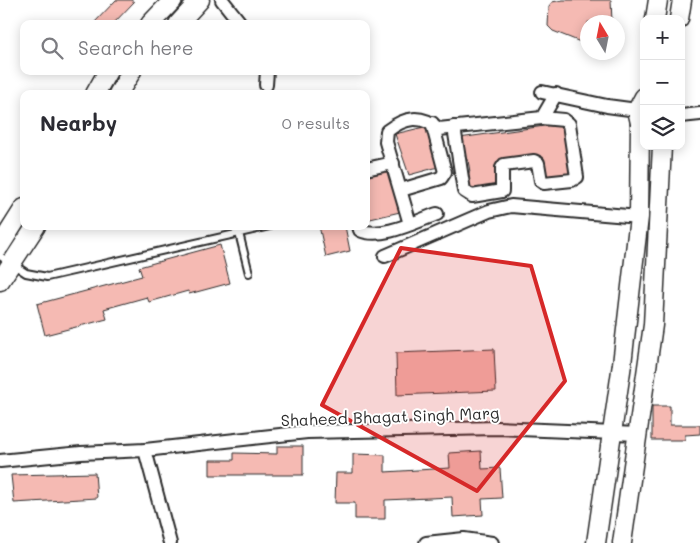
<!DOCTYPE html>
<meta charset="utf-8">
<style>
:root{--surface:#fff;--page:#f7f7f7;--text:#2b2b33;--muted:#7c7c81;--line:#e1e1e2}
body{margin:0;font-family:Mali,sans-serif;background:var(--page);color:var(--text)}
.controls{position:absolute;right:15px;top:15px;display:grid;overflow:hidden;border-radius:10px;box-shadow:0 2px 12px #0003}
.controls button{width:45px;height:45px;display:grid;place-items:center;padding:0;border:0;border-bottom:1px solid var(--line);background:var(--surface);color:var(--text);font:25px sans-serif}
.compass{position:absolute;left:580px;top:15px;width:45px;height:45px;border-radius:50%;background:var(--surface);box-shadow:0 2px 12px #0003;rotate:350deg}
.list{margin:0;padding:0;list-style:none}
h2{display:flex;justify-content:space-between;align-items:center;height:65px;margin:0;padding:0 20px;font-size:21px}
h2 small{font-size:16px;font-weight:400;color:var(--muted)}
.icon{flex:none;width:28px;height:28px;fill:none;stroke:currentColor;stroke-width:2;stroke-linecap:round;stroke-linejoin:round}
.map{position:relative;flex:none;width:700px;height:543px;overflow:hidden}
.search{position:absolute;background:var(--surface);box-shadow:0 2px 12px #0003;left:20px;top:20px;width:350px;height:55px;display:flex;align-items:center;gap:12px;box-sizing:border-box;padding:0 18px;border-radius:10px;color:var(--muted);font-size:19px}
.panel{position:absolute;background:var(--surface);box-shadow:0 2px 12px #0003;left:20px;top:90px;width:350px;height:140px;border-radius:10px}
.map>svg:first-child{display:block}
.building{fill:#f5bab3;stroke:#2b2b2b}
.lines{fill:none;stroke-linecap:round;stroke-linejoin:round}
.lane-casing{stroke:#2b2b2b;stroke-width:10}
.street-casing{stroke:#2b2b2b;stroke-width:16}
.secondary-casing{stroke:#2b2b2b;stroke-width:21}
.lane{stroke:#fff;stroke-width:6}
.street{stroke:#fff;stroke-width:12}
.secondary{stroke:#fff;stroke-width:18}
.marked{fill:#d62828;fill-opacity:0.2;stroke:#d62828;stroke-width:4;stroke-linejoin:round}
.labels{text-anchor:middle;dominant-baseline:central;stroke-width:4;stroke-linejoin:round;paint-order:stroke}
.street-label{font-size:16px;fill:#2b2b2b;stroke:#fff}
</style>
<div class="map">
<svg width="700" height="543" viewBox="0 0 700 543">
<rect width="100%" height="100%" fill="#fff"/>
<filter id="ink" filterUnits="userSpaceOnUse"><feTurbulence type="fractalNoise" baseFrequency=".02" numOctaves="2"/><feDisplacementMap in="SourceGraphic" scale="10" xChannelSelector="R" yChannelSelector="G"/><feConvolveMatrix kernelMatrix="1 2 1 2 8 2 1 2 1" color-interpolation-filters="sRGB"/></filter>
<g filter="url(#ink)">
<g class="building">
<polygon points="116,0 131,0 134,2 113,24 93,24"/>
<polygon points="611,0 612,22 588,22 588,45 553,31 548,26 549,6 552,2 563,0"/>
<polygon points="566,123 573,176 544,180 541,158 497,164 500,185 468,190 465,173 470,172 468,160 462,161 459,138"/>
<polygon points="428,126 442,166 409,175 395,134"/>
<polygon points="390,169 400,212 366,220 366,175"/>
<polygon points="319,226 345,226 350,251 326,257"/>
<polygon points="220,245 230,283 189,294 188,291 149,302 147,297 104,309 107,319 45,335 37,304 142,276 139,267"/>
<polygon points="494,349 496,391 397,395 396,353"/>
<polygon points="652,406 670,406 670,425 700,425 700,434 685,435 685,440 652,440"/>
<polygon points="277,446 303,446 303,475 210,475 210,460 234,460 234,453 277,454"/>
<polygon points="481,451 482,469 500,468 502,498 482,499 483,515 453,517 452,497 385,500 385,519 355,519 355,503 335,503 336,473 353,473 353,454 385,455 385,472 450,468 449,453"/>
<polygon points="95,473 97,498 14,503 11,475"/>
</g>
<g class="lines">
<defs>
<g id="lane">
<polyline points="239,233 249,273"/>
<polyline points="0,256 26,273 47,277 270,226"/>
</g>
<g id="street">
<polyline points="222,0 241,24"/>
<polyline points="266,85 267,71"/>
<polyline points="542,92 607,106 637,110"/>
<polyline points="681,116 700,114"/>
<polyline points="454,127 464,191 472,196 502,191 502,168 504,165 534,161 538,163 541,181 544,183 572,180 577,177 569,124 564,120 542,118"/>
<polyline points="366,169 393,163"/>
<polyline points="401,190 441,178 445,172 432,123"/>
<path d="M410,224L386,142L387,131C405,117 421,114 439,129L542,118L556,94"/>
<path d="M359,226L360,230C381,240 417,221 437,214"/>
<polyline points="385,256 489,211 511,206 639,217"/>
<polyline points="145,450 170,543"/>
<polyline points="0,461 81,453 145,450 307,432 497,428 638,434"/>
<polyline points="426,543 464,539 492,543"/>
</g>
<g id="secondary">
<polyline points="655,19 658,0"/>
<polyline points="679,19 682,0"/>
<polyline points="150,24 173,0"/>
<polyline points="178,24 200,0"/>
<polyline points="95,94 108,71"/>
<polyline points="118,94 132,71"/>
<polyline points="644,97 637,110 640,123 644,127"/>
<polyline points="0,246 24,208"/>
<polyline points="0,281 36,226"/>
<polyline points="596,543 622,364 639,217 640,123"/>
<polyline points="622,543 653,325 662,146"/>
</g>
</defs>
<use href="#lane" class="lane-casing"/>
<use href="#street" class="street-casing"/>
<use href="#secondary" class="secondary-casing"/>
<use href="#lane" class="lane"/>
<use href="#street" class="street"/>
<use href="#secondary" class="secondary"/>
</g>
</g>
<path class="marked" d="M401,248L531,266L565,381L477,491L322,405Z"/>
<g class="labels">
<g class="street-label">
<text transform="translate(390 416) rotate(-2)">Shaheed Bhagat Singh Marg</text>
</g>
</g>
</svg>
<div class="controls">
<button>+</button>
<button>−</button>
<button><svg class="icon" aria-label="layers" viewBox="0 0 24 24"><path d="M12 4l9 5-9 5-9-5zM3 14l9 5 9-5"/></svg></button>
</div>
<svg class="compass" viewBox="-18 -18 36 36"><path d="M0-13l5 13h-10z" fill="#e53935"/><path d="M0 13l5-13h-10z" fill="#7c7c81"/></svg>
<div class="search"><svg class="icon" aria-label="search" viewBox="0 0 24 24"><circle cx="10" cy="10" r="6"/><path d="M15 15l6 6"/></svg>Search here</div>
<section class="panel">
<h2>Nearby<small>0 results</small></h2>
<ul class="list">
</ul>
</section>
</div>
